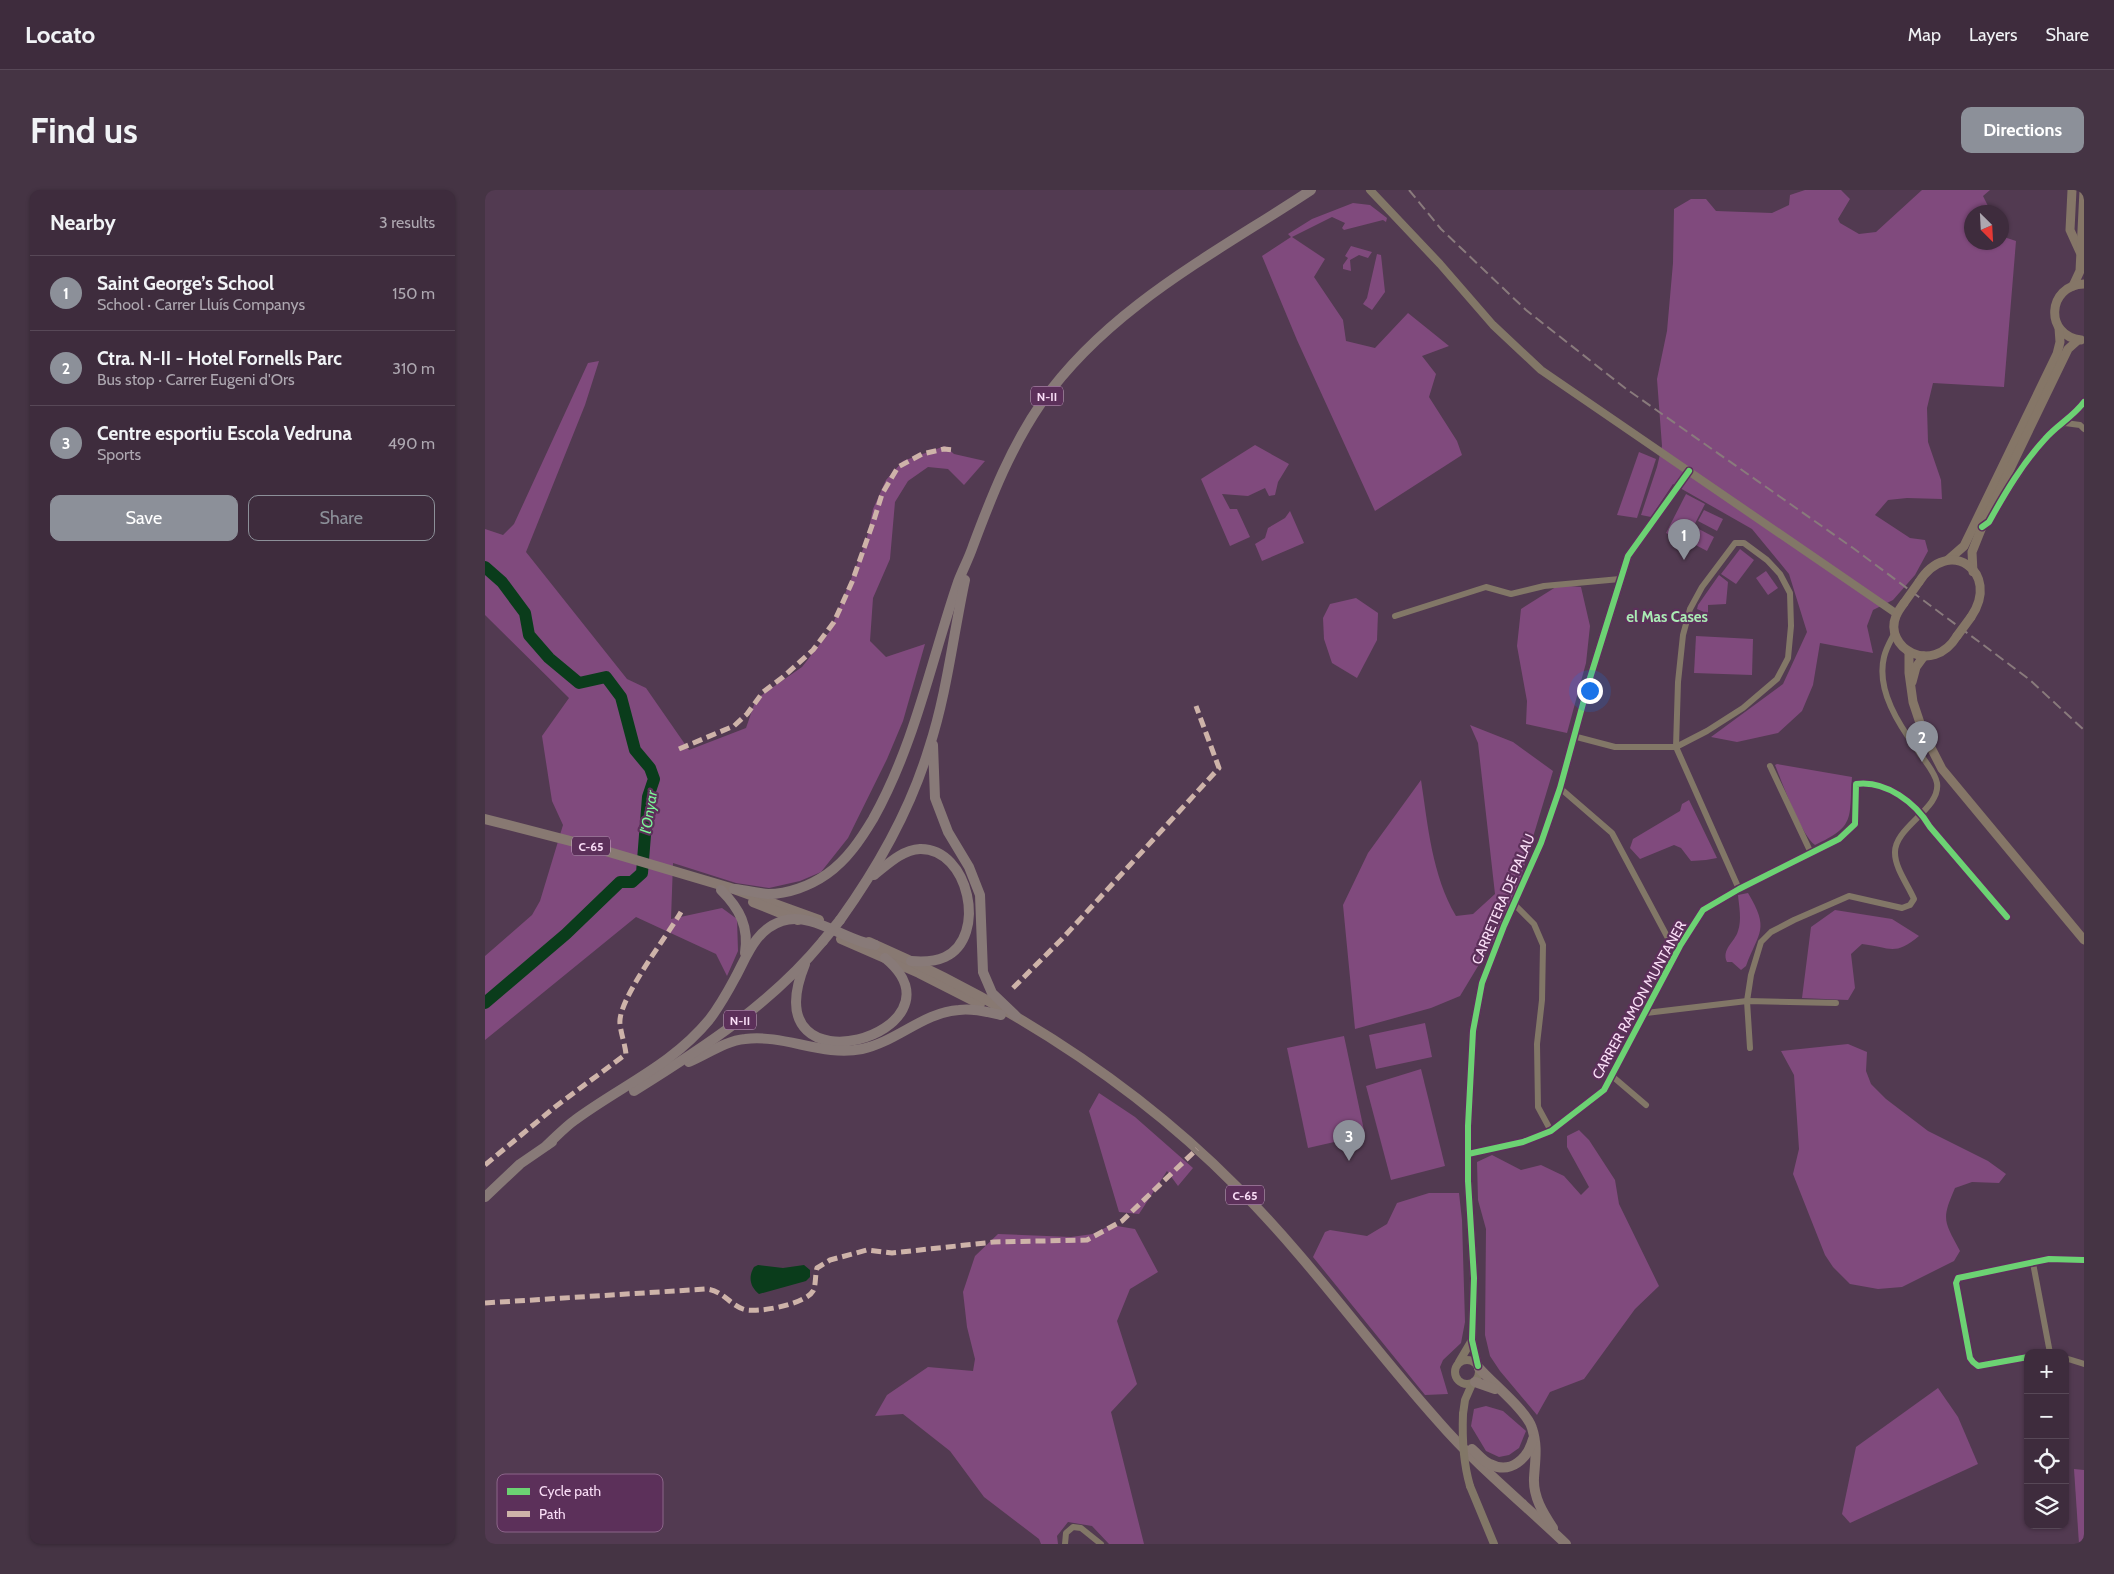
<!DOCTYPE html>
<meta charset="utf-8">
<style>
:root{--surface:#3e2c3d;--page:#453444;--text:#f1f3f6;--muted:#ada7b0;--line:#574857;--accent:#8c9099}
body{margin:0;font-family:Cabin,sans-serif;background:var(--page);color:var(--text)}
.controls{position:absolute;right:15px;bottom:15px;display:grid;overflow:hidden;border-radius:10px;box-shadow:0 1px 4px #0004}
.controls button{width:45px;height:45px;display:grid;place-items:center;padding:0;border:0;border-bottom:1px solid var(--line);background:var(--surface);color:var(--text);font:25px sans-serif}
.compass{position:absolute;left:1479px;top:15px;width:45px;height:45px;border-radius:50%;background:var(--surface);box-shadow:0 1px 4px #0004;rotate:156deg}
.you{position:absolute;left:1104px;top:500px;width:18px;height:18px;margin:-12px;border:4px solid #fff;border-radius:50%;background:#1a73e8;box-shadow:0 0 0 8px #1a73e833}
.badge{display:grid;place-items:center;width:32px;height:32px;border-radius:50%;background:var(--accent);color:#fff;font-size:16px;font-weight:700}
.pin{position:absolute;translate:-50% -41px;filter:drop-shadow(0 1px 2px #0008)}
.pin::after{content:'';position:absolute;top:26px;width:18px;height:15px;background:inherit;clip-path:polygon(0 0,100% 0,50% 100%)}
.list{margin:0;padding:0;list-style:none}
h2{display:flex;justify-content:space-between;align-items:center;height:65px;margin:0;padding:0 20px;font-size:21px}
h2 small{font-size:16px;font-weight:400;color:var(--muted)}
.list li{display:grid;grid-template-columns:32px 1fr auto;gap:15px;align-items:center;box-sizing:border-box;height:75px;padding:0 20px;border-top:1px solid var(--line)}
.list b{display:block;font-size:19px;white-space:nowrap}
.list p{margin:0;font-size:16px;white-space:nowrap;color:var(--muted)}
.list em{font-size:16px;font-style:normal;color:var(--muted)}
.actions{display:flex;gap:10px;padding:15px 20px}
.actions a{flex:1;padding:11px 0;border:1px solid var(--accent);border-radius:10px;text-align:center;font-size:18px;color:var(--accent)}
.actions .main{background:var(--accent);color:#fff}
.icon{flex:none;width:28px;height:28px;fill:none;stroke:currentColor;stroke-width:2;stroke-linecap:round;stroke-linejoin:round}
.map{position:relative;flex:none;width:1599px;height:1354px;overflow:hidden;border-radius:10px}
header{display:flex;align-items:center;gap:30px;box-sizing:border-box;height:70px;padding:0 25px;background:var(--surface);border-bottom:1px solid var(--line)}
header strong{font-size:24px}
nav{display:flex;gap:28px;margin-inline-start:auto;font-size:18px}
.intro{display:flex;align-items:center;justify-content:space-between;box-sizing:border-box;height:120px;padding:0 30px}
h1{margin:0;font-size:35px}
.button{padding:12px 22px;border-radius:10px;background:var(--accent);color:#fff;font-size:18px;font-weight:700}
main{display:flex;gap:30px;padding:0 30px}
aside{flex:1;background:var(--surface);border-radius:10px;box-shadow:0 1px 4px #0004}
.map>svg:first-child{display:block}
.green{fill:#804a7d}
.water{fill:#0a3c1b}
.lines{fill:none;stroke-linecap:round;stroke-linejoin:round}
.river{stroke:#0a3c1b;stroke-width:12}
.minor{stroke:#827767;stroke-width:6}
.tertiary{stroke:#827767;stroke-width:8}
.secondary{stroke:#857667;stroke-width:9}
.primary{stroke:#887972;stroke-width:10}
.trunk{stroke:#887a78;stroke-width:10}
.rail{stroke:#897a7c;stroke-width:2;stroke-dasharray:10 5;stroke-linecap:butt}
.tertiary-bridge{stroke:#827767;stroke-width:8}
.secondary-bridge{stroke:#857667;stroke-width:9}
.trunk-bridge{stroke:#887a78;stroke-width:10}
.quiet{stroke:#ceb3a9;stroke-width:5;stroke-dasharray:10 5;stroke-linecap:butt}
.cycleway-casing{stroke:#5c305a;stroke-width:9}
.cycleway{stroke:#6cd273;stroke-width:6}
.labels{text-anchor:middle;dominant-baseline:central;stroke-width:4.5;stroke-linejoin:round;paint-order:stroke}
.shield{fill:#5c305a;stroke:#cbaac8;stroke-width:1}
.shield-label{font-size:12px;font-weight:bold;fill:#fadef7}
.street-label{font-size:14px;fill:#fadef7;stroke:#5c305a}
.neighbourhood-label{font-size:15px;font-weight:bold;fill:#aaebb4;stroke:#5c305a}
.water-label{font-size:15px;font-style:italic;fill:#7cf697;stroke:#5c305a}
.key{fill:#5c305a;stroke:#8b6489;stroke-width:1}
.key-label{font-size:14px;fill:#fadef7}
</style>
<header>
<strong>Locato</strong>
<nav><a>Map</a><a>Layers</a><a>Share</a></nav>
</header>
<div class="intro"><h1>Find us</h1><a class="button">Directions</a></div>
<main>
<aside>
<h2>Nearby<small>3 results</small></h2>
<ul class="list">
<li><span class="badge">1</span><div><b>Saint George’s School</b><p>School · Carrer Lluís Companys</p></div><em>150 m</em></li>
<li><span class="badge">2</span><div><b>Ctra. N-II - Hotel Fornells Parc</b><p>Bus stop · Carrer Eugeni d'Ors</p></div><em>310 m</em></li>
<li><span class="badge">3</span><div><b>Centre esportiu Escola Vedruna</b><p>Sports</p></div><em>490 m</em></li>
</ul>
<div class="actions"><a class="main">Save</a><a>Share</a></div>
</aside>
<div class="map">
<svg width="1599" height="1354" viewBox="0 0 1599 1354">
<rect width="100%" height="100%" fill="#523a51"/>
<g class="green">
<polygon points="1320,0 1356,0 1365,9 1353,29 1355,33 1374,44 1391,42 1437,0 1505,0 1498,6 1506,22 1486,22 1486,52 1516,52 1517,43 1519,47 1531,51 1519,197 1448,193 1442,218 1443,252 1456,290 1457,309 1422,308 1403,310 1390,325 1425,348 1440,350 1443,361 1430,385 1408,410 1388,420 1382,436 1388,463 1335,453 1328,495 1317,521 1293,543 1252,552 1226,547 1298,494 1322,442 1304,384 1267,339 1188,294 1166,327 1156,325 1172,277 1177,256 1172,189 1182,141 1188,73 1189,19 1206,9 1221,9 1231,21 1287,23 1304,15 1305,5"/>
<polygon points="868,13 885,15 902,28 901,32 898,30 859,40 857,38 860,33 847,27 807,47 840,69 829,87 858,130 861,151 890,158 923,123 964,156 937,166 951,184 944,207 972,251 977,265 890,321 812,150 777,66 806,47 803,44 827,29"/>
<polygon points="866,56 887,62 883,68 874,65 865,70 866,81 858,79 858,75 863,68 860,66"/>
<polygon points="892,64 896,65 900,102 887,120 878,114 882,108"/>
<polygon points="114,171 100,215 41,362 142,489 161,498 204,560 261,538 271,509 317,477 345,441 381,352 388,319 401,290 418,271 460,256 469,264 500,271 479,295 463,279 443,277 423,291 410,312 405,369 388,408 385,451 401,467 440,454 418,531 402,569 363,648 336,682 315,691 284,698 251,693 188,673 186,729 237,718 252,729 253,761 242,786 231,764 151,727 0,850 0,766 47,725 55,711 78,635 67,611 57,546 84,508 0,425 0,339 18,345 29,334 103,173"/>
<polygon points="770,255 804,274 793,292 790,305 784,306 780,298 763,306 737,304 745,319 752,319 765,347 745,356 716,289"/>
<polygon points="1154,262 1171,269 1152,328 1132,325"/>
<polygon points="1201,304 1220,314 1200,353 1181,343"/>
<polygon points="1219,320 1238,329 1232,341 1213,331"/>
<polygon points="805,321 819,353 777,371 770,354 780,348 783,338 800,328"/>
<polygon points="1210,337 1229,347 1222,361 1203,351"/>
<polygon points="1255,359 1269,370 1251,394 1236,384"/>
<polygon points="1281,381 1293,398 1283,405 1271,388"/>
<polygon points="1234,385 1243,392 1241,414 1223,415 1223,425 1219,425 1219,422 1212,419 1213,415"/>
<polygon points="1074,395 1096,397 1105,436 1101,473 1082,543 1041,534 1042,511 1032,456 1036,419"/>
<polygon points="871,408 893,423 892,450 872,488 847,473 839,449 838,428 845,414"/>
<polygon points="1211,446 1268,449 1267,485 1209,483"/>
<path d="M985,535L1028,552L1068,581L1025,723L975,806L946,818L870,839L858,715L883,663L936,590C943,636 947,685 971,726L988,724L1010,704L993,553Z"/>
<path d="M1292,574L1367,587C1364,629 1371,636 1330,655C1316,645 1297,592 1290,575Z"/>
<polygon points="1204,610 1232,668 1221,670 1206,671 1196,658 1189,655 1155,669 1145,658 1148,649 1195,621 1197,614"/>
<path d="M1263,703C1285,740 1274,741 1261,776L1256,780L1247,772H1242C1236,759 1250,752 1253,741C1257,730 1254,716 1253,705Z"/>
<path d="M1350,720L1407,729L1434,746C1409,767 1405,757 1377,754L1366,764L1370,798L1363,810L1317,808L1326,737Z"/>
<polygon points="940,833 947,867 891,879 884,845"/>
<polygon points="859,846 880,945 823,958 802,858"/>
<path d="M1363,854L1382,862L1381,881L1386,894L1401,909L1443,941L1503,971L1521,984L1514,993L1487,992L1470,998C1456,1030 1459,1031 1475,1061L1469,1071L1417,1097L1393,1099L1365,1094L1348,1077L1340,1065L1308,984L1314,959L1309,885L1296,861Z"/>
<polygon points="936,879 960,976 906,990 881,896"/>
<polygon points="614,903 650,927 708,978 693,996 682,981 654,1024 634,1022 604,921"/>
<polygon points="1094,940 1104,950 1130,990 1134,1014 1174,1096 1150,1119 1099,1189 1065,1202 1052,1225 1015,1181 1005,1166 1000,1145 1001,1039 993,1010 992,972 1007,965 1036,980 1056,975 1079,986 1096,1005 1104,997 1082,957 1082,946"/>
<polygon points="944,1003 974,1003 977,1030 980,1132 976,1153 958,1170 955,1177 963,1204 940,1205 828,1067 840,1042 845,1040 882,1046 902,1034 912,1013"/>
<polygon points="626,1035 650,1039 673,1082 645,1099 632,1131 652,1194 626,1222 659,1354 624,1354 607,1336 583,1332 572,1346 573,1354 556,1354 554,1349 499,1307 465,1261 418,1224 390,1226 402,1205 443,1177 488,1181 490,1169 482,1137 478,1102 490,1066 513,1044 586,1047 608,1044"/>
<polygon points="1453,1198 1473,1227 1493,1274 1365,1333 1357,1324 1371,1257"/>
<polygon points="1001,1216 1018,1221 1041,1241 1034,1258 1024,1265 1014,1267 1001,1261 986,1236 989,1219"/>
<polygon points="1589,1279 1599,1280 1599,1354 1594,1354"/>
</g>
<path class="water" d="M273,1075L298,1078L319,1075L325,1080V1087L321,1091L274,1104C265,1097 263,1087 269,1077Z"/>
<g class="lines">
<polyline class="river" points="0,377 17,392 40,423 44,445 64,468 94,493 121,487 136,507 150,560 165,578 169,589 163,607 157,683 147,692 135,692 81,744 0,813"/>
<g class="minor">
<polyline points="1580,233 1595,235 1599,239"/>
<polyline points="1502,333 1546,266 1567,241 1580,233 1599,212"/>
<polyline points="910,426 1001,397 1026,404 1059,396 1135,389"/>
<polyline points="1088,546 1130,557 1191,557 1222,541 1258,518 1292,489 1303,468 1306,436 1305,403 1295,384 1282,370 1259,353 1250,353 1217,397 1205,419 1198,445 1193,492 1191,557 1254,699"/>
<polyline points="1285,576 1326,663"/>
<polyline points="1075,598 1127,643 1184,750 1195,756"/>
<polyline points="1029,714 1049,734 1058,755 1057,810 1052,854 1053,917 1066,941"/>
<polyline points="1161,823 1262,811 1351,813"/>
<path d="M1265,858L1262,811L1266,785L1276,752L1286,742L1309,730L1364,706L1417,718L1425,715L1429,709C1423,695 1410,678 1410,663C1409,637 1456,619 1452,593C1450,582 1439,570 1433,561C1414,535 1391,500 1399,467C1401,458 1406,450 1410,442"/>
<polyline points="1127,886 1161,915"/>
<path d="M983,964L1038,952L1066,941L1119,900L1195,756L1218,720L1254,699L1354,649L1370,634L1371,594C1401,590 1431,613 1445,637L1522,727"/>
<polyline points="1548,1073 1565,1163"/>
<polyline points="1543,1167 1493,1176 1488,1172 1485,1168 1471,1093 1473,1088 1564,1069 1599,1070"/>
<polyline points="1580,1168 1599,1174"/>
<polyline points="580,1354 581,1343 588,1337 596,1338 616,1354"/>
</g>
<g class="tertiary">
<polyline points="885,0 955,74 1008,135 1056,180 1412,424"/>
<circle cx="982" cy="1182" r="12"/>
<polyline points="974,1172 987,1150"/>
<polyline points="993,1176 987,1150 989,1088 983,991 983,936 988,841 997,793 1019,736 1056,653 1075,598 1105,488 1143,366 1204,281"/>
<polyline points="978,1224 980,1210 987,1194"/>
<polyline points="985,1296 1009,1354"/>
</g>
<g class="secondary">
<polyline points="1587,0 1585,40 1595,62"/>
<polyline points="1588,96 1595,81 1599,0"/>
<path d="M1596,150C1559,146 1562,95 1599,94"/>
<polyline points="1463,370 1479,356 1572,164 1575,152 1574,138"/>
<polyline points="1488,382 1487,362 1497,337 1583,159 1593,150"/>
<path d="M1434,392C1463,345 1517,382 1486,427"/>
<path d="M1419,413C1416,417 1413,421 1411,426C1398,457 1447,487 1472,446"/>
<polyline points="1424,462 1424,483 1428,512 1438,542 1457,579 1599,750"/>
<polyline points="1427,492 1431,477 1439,466"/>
</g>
<g class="primary">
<polyline points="0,629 97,654 249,699 334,730"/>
<polyline points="268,712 313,730"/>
<polyline points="356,749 434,783 495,814"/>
<path d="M384,752C519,811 648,892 752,997C825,1070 884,1154 953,1231C992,1276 1038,1313 1081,1354"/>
<path d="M994,1178C1007,1193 1042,1221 1047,1238C1053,1256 1050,1271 1049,1288C1048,1307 1058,1323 1068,1338"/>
<polyline points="990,1192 1010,1199"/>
<path d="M987,1259C993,1264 998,1271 1005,1274C1026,1285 1043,1268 1048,1249"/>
</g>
<g class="trunk">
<polyline points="448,555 450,608 463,642 484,677 495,705 498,782 507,803 531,826"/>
<path d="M389,685C403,674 417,660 435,659C484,658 503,747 460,767C449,772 437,772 426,771"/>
<path d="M249,699C261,700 272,703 283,704C303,704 325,696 342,684C362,670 376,649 388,629C430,554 446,471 473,392C478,379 484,368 488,356C507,305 526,257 557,212C625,116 731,63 826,0"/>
<path d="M236,700C255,719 264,737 260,763"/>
<path d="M355,730C393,677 425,621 444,558C462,503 468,446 480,390"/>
<path d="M320,774C265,909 490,842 400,768"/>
<path d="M204,872C223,864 240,851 260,849C300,844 337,867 377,859C411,852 439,822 474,820C488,818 502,822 516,825"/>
<path d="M149,901C218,858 286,814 338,751"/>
<path d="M62,955C71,947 80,937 90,930C136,896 187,875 224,830C234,817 242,803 250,788C262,766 270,740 297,731C327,721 360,751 390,755"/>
<polyline points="0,1007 35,974 67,952"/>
</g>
<polyline class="rail" points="924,0 956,39 1041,120 1140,198 1368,358 1497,454 1545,490 1599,540"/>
<path class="tertiary-bridge" d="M978,1224C977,1249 978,1272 985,1296"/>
<g class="secondary-bridge">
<polyline points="1419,413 1434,392"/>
<polyline points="1472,446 1486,427"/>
</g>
<polyline class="trunk-bridge" points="338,751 355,730"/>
<g class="quiet">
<polyline points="194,559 249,536 262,524 278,502 298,487 328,460 349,432 367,392 389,330 397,304 413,277 437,264 459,259 469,260"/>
<polyline points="528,798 576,750 734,578 711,516"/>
<path d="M0,975L70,917L141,864C140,854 136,844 135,834C132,810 183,745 196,722"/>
<path d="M0,1113L221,1099C237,1100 244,1114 258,1119C271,1124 321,1114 328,1101C331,1096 330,1085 332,1078L345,1070L382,1060L407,1063L509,1052L602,1050L637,1031L712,959"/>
</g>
<defs>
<g id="cycleway">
<path d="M1497,337L1504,332C1520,303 1537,274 1560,249C1572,235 1588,227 1599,212"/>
<path d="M983,964L1038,952L1066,941L1119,900L1195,756L1218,720L1254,699L1354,649L1370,634L1371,594C1401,590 1431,613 1445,637L1522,727"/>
<polyline points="1543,1167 1493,1176 1488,1172 1485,1168 1471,1093 1473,1088 1564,1069 1599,1070"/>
<polyline points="993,1176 987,1150 989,1088 983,991 983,936 988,841 997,793 1019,736 1056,653 1075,598 1105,488 1143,366 1204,281"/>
</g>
</defs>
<use href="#cycleway" class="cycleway-casing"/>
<use href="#cycleway" class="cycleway"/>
</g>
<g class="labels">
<g class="shield">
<rect x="546" y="196.5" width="32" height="19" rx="4"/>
<rect x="87" y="646.5" width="38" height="19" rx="4"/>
<rect x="239" y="820.5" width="32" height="19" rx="4"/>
<rect x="741" y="995.5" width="38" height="19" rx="4"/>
</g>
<g class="shield-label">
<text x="562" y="206">N-II</text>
<text x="106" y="656">C-65</text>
<text x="255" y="830">N-II</text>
<text x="760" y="1005">C-65</text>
</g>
<g class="street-label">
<text transform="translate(1018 709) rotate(-67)">CARRETERA DE PALAU</text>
<text transform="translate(1154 810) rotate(-61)">CARRER RAMON MUNTANER</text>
</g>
<g class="neighbourhood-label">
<text x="1182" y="427">el Mas Cases</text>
</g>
<g class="water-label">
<text transform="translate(164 622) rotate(-81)">l'Onyar</text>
</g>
</g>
<rect x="12" y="1284" width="166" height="58" rx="8" class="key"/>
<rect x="22" y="1298" width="23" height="7" fill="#6cd273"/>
<rect x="22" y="1321" width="23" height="6" fill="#ceb3a9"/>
<g class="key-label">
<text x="54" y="1306">Cycle path</text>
<text x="54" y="1329">Path</text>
</g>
</svg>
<div class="controls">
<button>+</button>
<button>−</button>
<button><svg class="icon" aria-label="locate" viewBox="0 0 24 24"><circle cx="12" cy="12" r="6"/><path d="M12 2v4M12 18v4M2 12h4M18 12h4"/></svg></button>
<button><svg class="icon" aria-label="layers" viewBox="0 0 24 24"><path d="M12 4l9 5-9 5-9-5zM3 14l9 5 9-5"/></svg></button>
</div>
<svg class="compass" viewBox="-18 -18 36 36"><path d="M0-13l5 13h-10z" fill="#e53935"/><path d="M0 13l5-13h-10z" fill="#ada7b0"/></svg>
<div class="you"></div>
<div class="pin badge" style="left:1199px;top:370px">1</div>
<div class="pin badge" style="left:1437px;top:572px">2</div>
<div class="pin badge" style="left:864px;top:971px">3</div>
</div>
</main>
